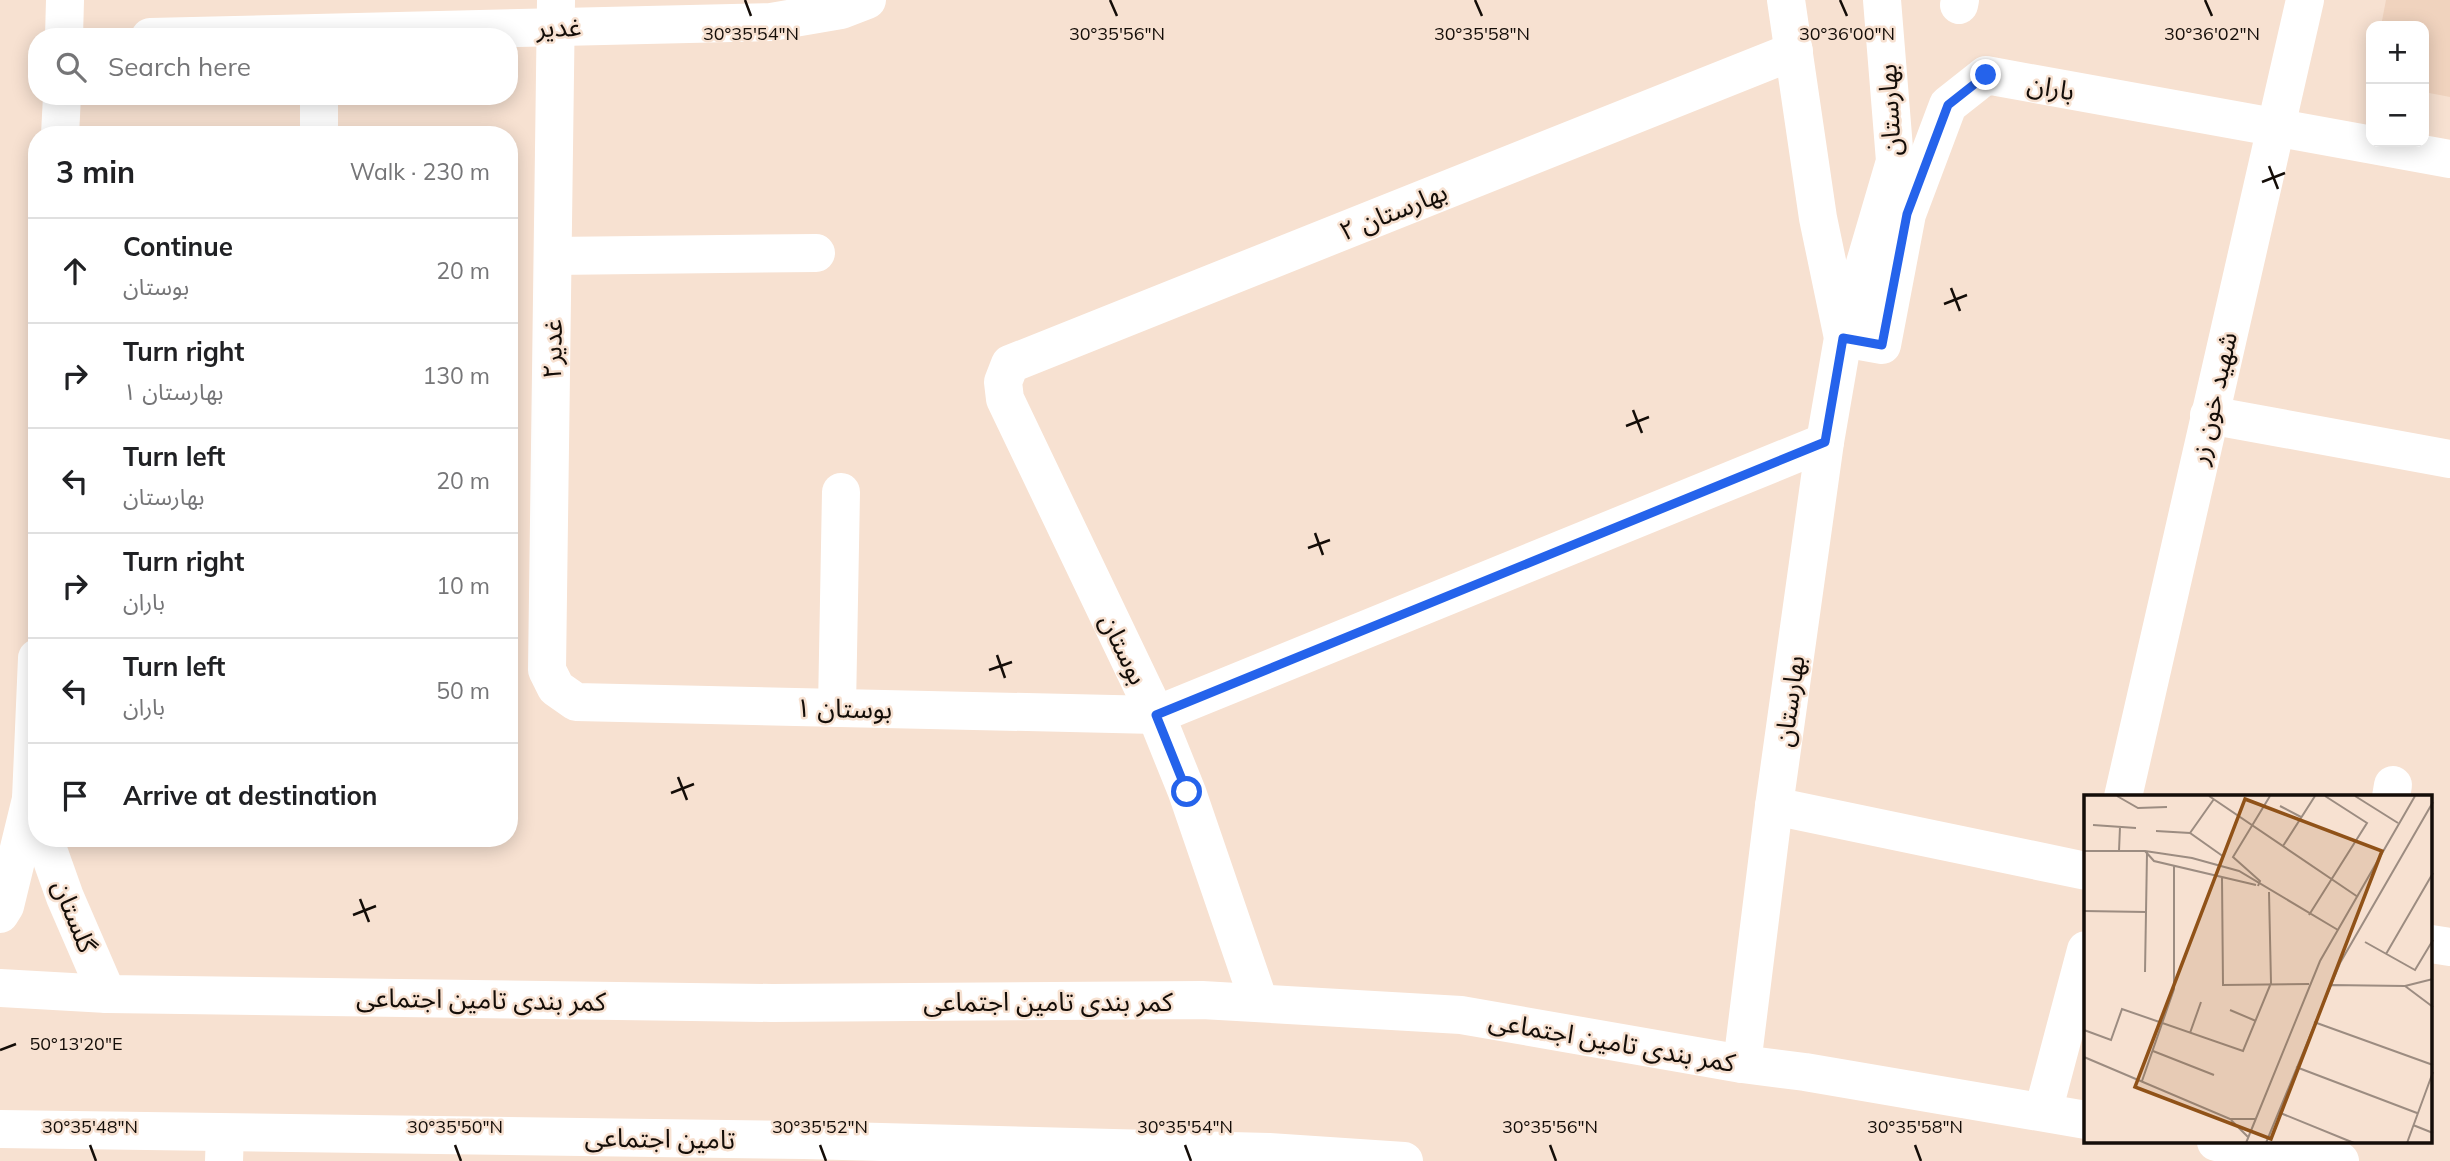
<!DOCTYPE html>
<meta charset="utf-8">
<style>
:root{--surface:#fff;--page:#f2f2f2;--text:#202124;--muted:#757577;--line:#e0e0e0}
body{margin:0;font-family:Mulish,"Noto Sans Arabic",sans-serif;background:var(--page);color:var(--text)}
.controls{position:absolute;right:21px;top:21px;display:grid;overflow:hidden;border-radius:14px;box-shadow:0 4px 18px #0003}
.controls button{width:63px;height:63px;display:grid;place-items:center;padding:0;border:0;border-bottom:2px solid var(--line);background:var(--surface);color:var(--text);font:35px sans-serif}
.stop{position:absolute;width:21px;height:21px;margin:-16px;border:5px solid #2563eb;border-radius:50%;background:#fff}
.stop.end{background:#2563eb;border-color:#fff;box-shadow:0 2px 7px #0008}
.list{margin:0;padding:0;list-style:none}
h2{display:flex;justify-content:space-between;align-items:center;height:91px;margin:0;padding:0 28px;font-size:30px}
h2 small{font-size:23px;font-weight:400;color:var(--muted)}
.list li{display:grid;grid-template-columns:46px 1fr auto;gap:21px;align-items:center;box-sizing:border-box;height:105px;padding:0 28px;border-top:2px solid var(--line)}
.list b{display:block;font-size:26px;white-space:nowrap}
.list p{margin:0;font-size:23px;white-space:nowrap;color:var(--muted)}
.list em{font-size:23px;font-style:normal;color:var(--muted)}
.icon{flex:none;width:38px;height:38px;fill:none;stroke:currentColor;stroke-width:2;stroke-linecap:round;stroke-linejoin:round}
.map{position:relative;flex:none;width:2450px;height:1161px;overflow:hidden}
.search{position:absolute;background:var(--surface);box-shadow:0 4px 18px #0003;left:28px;top:28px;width:490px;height:77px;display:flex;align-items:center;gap:18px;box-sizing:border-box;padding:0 24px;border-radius:28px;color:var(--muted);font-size:26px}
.panel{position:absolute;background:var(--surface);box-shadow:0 4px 18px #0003;left:28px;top:126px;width:490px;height:721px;border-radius:28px}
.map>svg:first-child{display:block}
.built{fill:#f0d3be}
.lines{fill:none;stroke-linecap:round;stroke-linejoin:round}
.minor{stroke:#fff;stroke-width:38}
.major{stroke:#fff;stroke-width:38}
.route{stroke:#2563eb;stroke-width:9}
.ticks{fill:none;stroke:#140d08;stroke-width:2.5}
.labels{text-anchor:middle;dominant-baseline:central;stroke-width:5;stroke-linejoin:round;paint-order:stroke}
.street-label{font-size:26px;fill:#140d08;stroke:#f7e1d1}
.inset-road{fill:none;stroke:#9c8c81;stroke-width:2}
.view{fill:#905218;fill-opacity:0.15;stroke:#905218;stroke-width:3.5}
.inset-edge{fill:none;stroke:#140d08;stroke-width:3.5}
.ticks-label{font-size:18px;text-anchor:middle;fill:#140d08;stroke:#f7e1d1;stroke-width:5;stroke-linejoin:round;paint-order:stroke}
</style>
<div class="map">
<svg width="2450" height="1161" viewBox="0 0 2450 1161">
<rect width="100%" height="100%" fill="#f7e1d1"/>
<polygon class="built" points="2386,0 2450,0 2450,97 2424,92 2424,26 2381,26"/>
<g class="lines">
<g class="minor">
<polyline points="556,0 547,670 556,688 576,702 1156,715 1825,442"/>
<polyline points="1786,0 1818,218 1842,333"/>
<polyline points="1959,5 1960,0"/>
<polyline points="64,37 65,0"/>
<polyline points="150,37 771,22 841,10 867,0"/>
<polyline points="60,135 62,96"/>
<polyline points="319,135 319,96"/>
<polyline points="553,256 816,253"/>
<polyline points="1843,338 1882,345 1907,214 1948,105 1986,75 2450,159"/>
<polyline points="2209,415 2450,459"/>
<polyline points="37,658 31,799 37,816"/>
<polyline points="837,708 841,492"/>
<polyline points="2123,797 2305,0"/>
<polyline points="2391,797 2393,785"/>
<polyline points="1774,806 2086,871"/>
<polyline points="44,838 65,897 107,994"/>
<polyline points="0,914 5,906 31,799"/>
<polyline points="2431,944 2450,947"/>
<polyline points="1259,1002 1187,792 1156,715 1005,399 1003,382 1010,364 1794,51"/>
<polyline points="1742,1064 1774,806 1825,442 1843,338 1895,161 1882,0"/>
<polyline points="2043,1112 2086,950"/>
<polyline points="224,1161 225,1133"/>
</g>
<g class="major">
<polyline points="0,988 107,994 772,1003 1202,1000 1461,1015 1742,1064 1805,1072 2086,1120"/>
<polyline points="0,1129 804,1140 1269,1152 1404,1161"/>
<polyline points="2216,1142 2340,1161"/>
</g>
</g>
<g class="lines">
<polyline class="route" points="1187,792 1156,715 1825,442 1843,338 1882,345 1907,214 1948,105 1986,75"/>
</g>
<path class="ticks" d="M745,0L751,16M1110,0L1117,16M1475,0L1482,16M1840,0L1847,16M2205,0L2212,16M2269,166L2278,189M2262,182L2285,173M1951,288L1960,311M1944,304L1967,295M1633,410L1642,433M1626,426L1649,417M1315,533L1323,555M1308,548L1330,540M997,655L1005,678M989,670L1012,662M678,777L687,800M671,793L694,784M360,899L369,922M353,915L376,906M0,1050L16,1044M90,1145L96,1161M455,1145L461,1161M820,1145L826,1161M1185,1145L1191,1161M1550,1145L1556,1161M1915,1145L1921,1161"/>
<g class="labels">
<g class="street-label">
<text transform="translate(559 27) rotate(-1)">غدیر</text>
<text transform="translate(2051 87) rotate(10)">باران</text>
<text transform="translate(1889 110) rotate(-93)">بهارستان</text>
<text transform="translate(1393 211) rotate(-22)">بهارستان ٢</text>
<text transform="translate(552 349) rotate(-89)">غدیر٢</text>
<text transform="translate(2213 398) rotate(-77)">شهید خون زر</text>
<text transform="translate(1124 649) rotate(64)">بوستان</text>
<text transform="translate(1789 701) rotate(-82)">بهارستان</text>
<text transform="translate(844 708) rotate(1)">بوستان ١</text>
<text transform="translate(75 916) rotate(68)">گلستان</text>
<text transform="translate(481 999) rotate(1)">کمر بندی تامین اجتماعی</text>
<text x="1048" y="1001">کمر بندی تامین اجتماعی</text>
<text transform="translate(1612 1041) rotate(10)">کمر بندی تامین اجتماعی</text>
<text transform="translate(660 1138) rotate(1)">تامین اجتماعی</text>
</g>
</g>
<g transform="translate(2084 795)">
<rect width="348" height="348" fill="#f7e1d1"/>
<path class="inset-road" d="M33,1L54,13L83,12M125,1L274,102M271,1L314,28M196,11L217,22M9,30L52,33M72,36L106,38L140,62M106,38L130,4M199,51L231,1M0,56H61L108,63L155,76L254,135M35,56L36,32M61,56L70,66L172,90M138,83L139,190L225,189M174,91L176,86L149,62L186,1M0,116L62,117M225,120L283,28L241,1M281,147L331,175L349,145M302,159L349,78M61,177L63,58M246,190L321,191L349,184M321,191L349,212M146,215L172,226M230,227L349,270M0,235L27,245L38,214L159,256L187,188L185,97M106,238L117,207M69,256L130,280M0,262L146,324H172M212,272L333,318M58,286L90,194V71M194,317L270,348M147,325L164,342M329,330L349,338M162,348L236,166L331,1M182,348L256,168L349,7M323,348L349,277"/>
<path class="view" d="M161,4L298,56L187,344L51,292Z"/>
<rect width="348" height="348" class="inset-edge"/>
</g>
<g class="ticks-label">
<text x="751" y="40">30°35'54"N</text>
<text x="1847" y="40">30°36'00"N</text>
<text x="1117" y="40">30°35'56"N</text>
<text x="1482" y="40">30°35'58"N</text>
<text x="2212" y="40">30°36'02"N</text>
<text x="76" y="1050">50°13'20"E</text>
<text x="90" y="1133">30°35'48"N</text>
<text x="455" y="1133">30°35'50"N</text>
<text x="820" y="1133">30°35'52"N</text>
<text x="1185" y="1133">30°35'54"N</text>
<text x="1550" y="1133">30°35'56"N</text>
<text x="1915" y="1133">30°35'58"N</text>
</g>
</svg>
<div class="controls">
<button>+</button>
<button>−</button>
</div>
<div class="stop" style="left:1187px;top:792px"></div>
<div class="stop end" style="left:1986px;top:75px"></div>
<div class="search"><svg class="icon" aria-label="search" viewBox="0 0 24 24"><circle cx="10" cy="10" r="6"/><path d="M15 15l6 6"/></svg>Search here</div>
<section class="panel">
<h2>3 min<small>Walk · 230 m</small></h2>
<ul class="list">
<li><svg class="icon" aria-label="ahead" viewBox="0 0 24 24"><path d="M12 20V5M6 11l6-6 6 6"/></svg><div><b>Continue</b><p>بوستان</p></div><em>20 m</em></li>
<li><svg class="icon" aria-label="right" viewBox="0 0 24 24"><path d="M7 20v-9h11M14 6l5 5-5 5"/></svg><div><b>Turn right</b><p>بهارستان ١</p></div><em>130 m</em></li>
<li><svg class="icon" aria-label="left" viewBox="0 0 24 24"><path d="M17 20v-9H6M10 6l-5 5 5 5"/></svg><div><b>Turn left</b><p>بهارستان</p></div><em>20 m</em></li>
<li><svg class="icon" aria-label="right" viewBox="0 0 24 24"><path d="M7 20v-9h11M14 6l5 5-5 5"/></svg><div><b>Turn right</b><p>باران</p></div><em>10 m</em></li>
<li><svg class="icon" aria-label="left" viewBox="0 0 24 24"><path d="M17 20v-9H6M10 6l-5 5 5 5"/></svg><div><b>Turn left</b><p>باران</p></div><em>50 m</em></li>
<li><svg class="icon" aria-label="arrive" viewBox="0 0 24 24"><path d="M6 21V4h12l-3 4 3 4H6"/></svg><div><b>Arrive at destination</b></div></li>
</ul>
</section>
</div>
